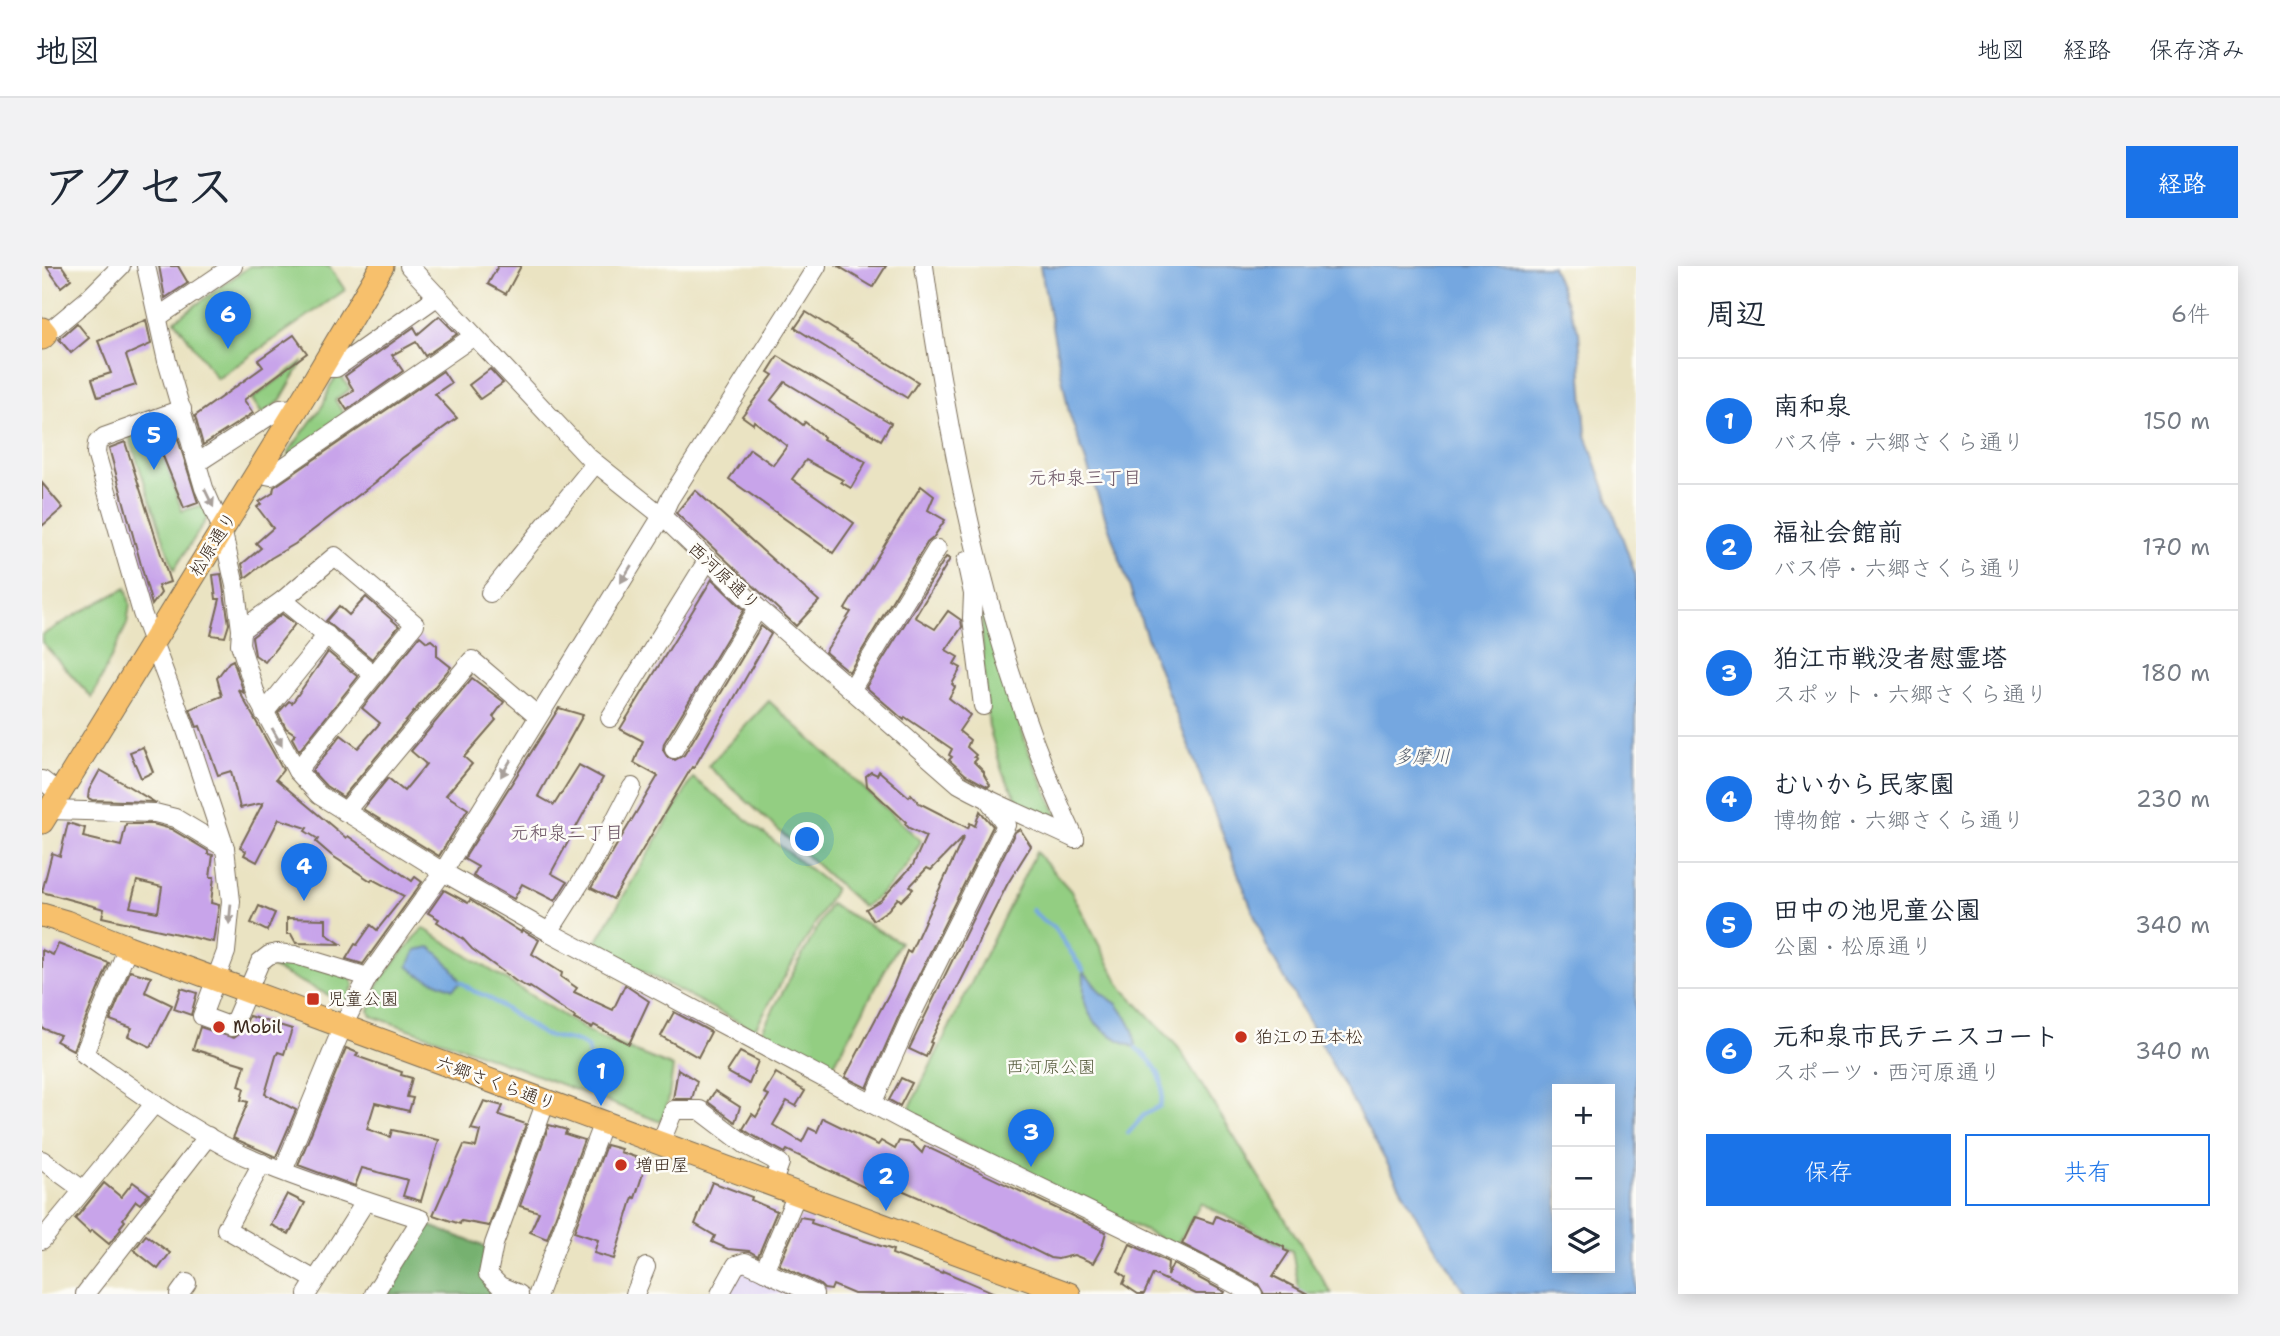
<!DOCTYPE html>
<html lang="ja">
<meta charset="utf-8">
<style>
:root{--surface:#fff;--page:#f2f2f3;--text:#1f2937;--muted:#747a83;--line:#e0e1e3;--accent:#1a73e8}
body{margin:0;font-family:"Shantell Sans","Klee One",sans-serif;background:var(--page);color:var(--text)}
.controls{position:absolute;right:21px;bottom:21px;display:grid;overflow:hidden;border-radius:0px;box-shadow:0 4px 18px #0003}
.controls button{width:63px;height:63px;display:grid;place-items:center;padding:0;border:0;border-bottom:2px solid var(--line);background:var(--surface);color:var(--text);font:35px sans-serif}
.you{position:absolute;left:766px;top:574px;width:24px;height:24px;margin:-18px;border:5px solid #fff;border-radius:50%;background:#1a73e8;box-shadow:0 0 0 10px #1a73e833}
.badge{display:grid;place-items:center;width:46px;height:46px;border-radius:50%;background:var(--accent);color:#fff;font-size:23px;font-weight:700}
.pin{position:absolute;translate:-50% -58px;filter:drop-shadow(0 2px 4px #0008)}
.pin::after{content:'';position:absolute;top:37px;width:24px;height:21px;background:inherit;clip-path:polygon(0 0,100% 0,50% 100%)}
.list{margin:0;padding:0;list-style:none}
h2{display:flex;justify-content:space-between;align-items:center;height:91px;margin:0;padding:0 28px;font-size:30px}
h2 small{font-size:23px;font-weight:400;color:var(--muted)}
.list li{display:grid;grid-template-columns:46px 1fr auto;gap:21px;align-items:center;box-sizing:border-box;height:126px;padding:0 28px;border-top:2px solid var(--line)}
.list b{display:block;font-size:26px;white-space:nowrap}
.list p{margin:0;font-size:23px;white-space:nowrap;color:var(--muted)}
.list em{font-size:23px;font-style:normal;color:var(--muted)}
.actions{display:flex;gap:14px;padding:21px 28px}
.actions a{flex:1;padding:16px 0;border:2px solid var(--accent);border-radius:0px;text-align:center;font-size:24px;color:var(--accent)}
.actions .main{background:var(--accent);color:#fff}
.icon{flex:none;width:38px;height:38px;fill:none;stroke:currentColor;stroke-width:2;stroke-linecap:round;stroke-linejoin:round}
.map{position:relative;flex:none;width:1594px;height:1028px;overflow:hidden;border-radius:0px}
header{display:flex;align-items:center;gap:42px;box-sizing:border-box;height:98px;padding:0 35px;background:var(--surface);border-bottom:2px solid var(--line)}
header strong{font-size:33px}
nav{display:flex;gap:38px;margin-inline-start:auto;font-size:24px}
.intro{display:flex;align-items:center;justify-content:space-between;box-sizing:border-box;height:168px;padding:0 42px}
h1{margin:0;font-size:49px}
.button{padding:18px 32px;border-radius:0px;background:var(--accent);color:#fff;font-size:24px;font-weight:700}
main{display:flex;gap:42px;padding:0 42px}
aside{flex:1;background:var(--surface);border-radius:0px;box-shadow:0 4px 18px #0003}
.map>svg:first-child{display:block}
.built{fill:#e0d4f4}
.green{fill:#93ce82;stroke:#677c50;stroke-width:2}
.forest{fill:#76b170;stroke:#586e47;stroke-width:2}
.water{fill:#74a7e0;stroke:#58687f;stroke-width:2;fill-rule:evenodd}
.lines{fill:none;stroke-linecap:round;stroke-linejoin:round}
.stream{stroke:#74a7e0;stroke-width:4.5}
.building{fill:#c8a4ea;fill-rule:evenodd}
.minor-casing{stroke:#786b57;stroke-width:20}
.major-casing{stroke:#786b57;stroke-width:25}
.minor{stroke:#fff;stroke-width:18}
.major{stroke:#f7c06c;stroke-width:23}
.oneway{fill:#a79f9a}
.poi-dot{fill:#c8321e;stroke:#fdfcf7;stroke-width:2.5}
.labels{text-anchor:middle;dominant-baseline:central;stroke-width:5;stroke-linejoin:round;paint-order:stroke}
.street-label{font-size:18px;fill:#3b2a1e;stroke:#fdfcf7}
.poi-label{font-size:18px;fill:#3b2a1e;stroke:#fdfcf7;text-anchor:start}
.park-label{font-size:18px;fill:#555b3c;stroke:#fdfcf7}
.neighbourhood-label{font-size:19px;fill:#6c5565;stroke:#fdfcf7}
.water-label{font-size:19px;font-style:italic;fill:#525c6c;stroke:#fdfcf7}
</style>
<header>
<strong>地図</strong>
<nav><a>地図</a><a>経路</a><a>保存済み</a></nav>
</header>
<div class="intro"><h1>アクセス</h1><a class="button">経路</a></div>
<main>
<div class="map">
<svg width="1594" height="1028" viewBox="0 0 1594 1028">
<rect width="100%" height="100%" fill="#fdfcf7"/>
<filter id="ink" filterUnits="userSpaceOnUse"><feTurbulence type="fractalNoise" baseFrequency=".0143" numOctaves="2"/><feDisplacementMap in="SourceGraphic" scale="14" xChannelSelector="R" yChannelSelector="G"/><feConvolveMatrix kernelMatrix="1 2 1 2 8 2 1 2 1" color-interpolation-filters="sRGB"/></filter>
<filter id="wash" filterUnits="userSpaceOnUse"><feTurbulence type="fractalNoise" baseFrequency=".00686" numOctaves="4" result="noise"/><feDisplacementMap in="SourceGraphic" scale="28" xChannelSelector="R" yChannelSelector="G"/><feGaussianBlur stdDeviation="1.57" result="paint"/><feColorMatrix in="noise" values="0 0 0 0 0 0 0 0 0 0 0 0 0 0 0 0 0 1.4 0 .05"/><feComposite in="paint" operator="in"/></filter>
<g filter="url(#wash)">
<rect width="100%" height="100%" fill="#eae3c2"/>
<polygon class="built" points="702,1003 753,1028 683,1028"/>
<g class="green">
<polygon points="208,0 287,0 303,24 175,113 133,54"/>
<polygon points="261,95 238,135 220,148 210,133"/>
<polygon points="297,107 308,123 293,134 306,154 247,190 248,184 281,139 288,120"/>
<polygon points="112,162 140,245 164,238 169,246 132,304 87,170"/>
<polygon points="84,322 88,338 85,358 50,432 0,376 0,369 42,344"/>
<polygon points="939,333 986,484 1020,560 977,537 960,505 947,461 941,398"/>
<path d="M727,435L879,575C866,601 847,625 821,641L666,500Z"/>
<polygon points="651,512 793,623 712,764 552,680"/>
<polygon points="994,586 1029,625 1079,721 1136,781 1290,1028 1258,1028 1250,985 1159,937 1134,980 864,849"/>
<polygon points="788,638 858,676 788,806 718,768"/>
<polygon points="381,662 554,770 631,801 626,836 619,856 420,781 329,750 327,744 338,714"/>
<polygon points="234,694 259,697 308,711 312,719 303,737 224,699"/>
</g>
<polygon class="forest" points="383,958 444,981 440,1007 450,1024 448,1028 341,1028"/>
<g class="water">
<path d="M998,0H1510L1537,66L1544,169L1594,310V1028H1424L1381,962L1224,679L1110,386L1027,147ZM1515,823H1568V1002H1515Z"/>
<path d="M388,681C402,691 411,701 419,716L411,723L375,708L366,700L374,684Z"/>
<path d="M1041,704L1059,727L1075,738L1084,751L1091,764L1094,782C1071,772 1047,760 1042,733C1041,724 1043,714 1041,704Z"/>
</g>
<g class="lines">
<g class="stream">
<polyline points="990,644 1001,655 1012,661 1041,704"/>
<polyline points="419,716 431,725 444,730 502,769 537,776 546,782 549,801 557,816"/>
<path d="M1086,867L1103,848L1118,840C1126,815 1113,796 1094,782"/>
</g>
</g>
<g id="blocks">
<g class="building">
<polygon points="4,0 20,0 29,13 19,21"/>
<polygon points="117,0 136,0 146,17 123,32"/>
<polygon points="456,0 479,0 464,28 446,18"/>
<polygon points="796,0 844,0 831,21"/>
<polygon points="764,46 876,116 865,132 753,62"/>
<polygon points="397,50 415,68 383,90 374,76 350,89 361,105 305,144 298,133 312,125 303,110 372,61 376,68"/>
<polygon points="104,54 109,78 84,89 94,119 56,131 50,113 69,107 56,75"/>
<polygon points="35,57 47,72 29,87 17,73"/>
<polygon points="252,69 265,87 202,134 211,147 161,179 153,150 221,101 216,94"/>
<polygon points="736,90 849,157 839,174 743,116 729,134 761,159 763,156 782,171 781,173 824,196 809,222 799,216 801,214 764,194 750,213 812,257 791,287 687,213 708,183 731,199 745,180 712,155 711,158 700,150 731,109 726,106"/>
<polygon points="448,103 461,117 438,133 427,119"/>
<polygon points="401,105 409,117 393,128 415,152 360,192 335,215 253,278 229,292 203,312 200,298 219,282 214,277 231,262 215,241 219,238 217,236 231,227 232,221"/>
<polygon points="135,170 156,237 142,242 116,178"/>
<polygon points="83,176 128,316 116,320 119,327 110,339 67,182"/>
<polygon points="0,217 21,242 0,260"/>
<polygon points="879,220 892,230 886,244 903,254 891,272 885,277 807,406 783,386 809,346 803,343"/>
<polygon points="653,224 777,335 754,360 634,247"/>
<polygon points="904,291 908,293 873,351 893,363 906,345 919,354 920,361 904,384 916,391 912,398 919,402 910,418 913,421 907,432 928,449 917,465 928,474 925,481 934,489 932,491 935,493 932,496 942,506 942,509 948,519 946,521 924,509 907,494 910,491 907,489 910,483 863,451 862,454 824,421"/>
<polygon points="179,308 187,358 183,371 169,369 178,333 174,333 171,309"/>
<polygon points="670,313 702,344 622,477 621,484 626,492 633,494 642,489 719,360 729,368 652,502 650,501 571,633 549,622 616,510 592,497 601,475 578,463"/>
<polygon points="324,331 357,360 330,393 284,355 297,340 307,349"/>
<polygon points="240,348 253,358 223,396 213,389 210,371"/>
<polygon points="378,370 385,376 389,374 395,379 395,390 409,401 301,531 284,520 270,505 299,469 316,482 338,457 320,442"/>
<polygon points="286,386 316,411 257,485 250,472 253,468 244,462 236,447 247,435 250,437"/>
<polygon points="191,394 202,427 196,423 241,504 234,513 304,572 306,570 370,615 373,611 380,616 321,698 304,693 313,678 315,679 329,659 335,664 362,630 330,613 329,615 289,589 274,576 276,573 263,565 265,562 237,553 215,596 202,589 204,585 198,581 221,537 198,542 189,505 176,509 158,460 155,461 148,443 180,430 175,412 187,396"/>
<polygon points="430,412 462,436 451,451 454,454 422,491 430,498 404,529 426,543 397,590 321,543 346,512 362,525 384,498 369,485"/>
<polygon points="517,442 541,449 496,530 512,539 537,499 561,512 509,607 525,616 513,635 480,618 472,633 431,610 436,601 422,593"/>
<polygon points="101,481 111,506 99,512 88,486"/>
<polygon points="58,504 81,517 112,536 50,534 46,532 47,524"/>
<polygon points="837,505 867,531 869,528 877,537 926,562 928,557 933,560 938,545 951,560 859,745 825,822 803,811 851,720 865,685 868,687 922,570 889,604 885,602 868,620 871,623 859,635 856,632 846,644 831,654 824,643 839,634 871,599 884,570 867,562 863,558 864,556 825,520 824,510 829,506 835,509"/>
<path d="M26,557L43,562L41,571L79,580L84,558H111L129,563L166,585V588L171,589L168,611H172L169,637L177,639L171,676L60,651L62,643L0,626L10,587L18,590ZM95,615L120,621L116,646L88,641Z"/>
<polygon points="978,563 989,580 966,617 939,670 927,699 888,776 890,777 884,791 867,783 973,566"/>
<polygon points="402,624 426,637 428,634 479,666 480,664 497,674 490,688 520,707 519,711 535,722 532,726 571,744 583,719 607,735 587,778 552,759 550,762 532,753 533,751 488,721 487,722 475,716 430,683 421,673 395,656 397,653 386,647"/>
<polygon points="217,640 233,647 225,665 209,657"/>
<polygon points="245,652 284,653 284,668 299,678 254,677 249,668 245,668"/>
<polygon points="16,678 67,697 31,784 14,775 18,769 0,762 0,684 11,689"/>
<polygon points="88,705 109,711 103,726 130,739 109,781 86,770 90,762 68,754"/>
<polygon points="139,722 155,727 149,749 132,743"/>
<polygon points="632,746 669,766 656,791 619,770"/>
<polygon points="207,750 250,763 242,788 236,786 234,790 223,828 254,844 234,891 191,872 206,836 199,834 202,822 197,820 203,799 151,783 158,761 192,772 200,766"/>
<polygon points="304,782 316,787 314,790 360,806 359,809 370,812 365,831 371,832 367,845 333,837 325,863 348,871 350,864 397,874 379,935 361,930 366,914 320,902 313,920 256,899"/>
<polygon points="698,786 716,795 707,818 685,806"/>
<polygon points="636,803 655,815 650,833 631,833"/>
<polygon points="734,807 763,825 754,840 745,835 731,859 760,876 767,862 775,866 781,852 836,879 839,875 853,883 857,875 870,877 880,887 883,880 1064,966 1060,981 1051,997 1032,989 1016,993 1008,992 958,967 837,914 832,926 745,884 743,887 710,869 701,863 710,848 714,851 727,829 722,827"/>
<polygon points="859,812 870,817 858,840 847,834"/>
<polygon points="673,825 698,841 693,856 666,836"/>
<polygon points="442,835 461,840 457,849 484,858 447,960 419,955 418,958 391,949 422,879 434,881 438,865 429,863"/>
<polygon points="507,859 525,864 523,868 542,874 505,973 488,966 497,946 478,940"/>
<polygon points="564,879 579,883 578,886 605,895 593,932 591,931 572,993 552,987 556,974 532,966"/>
<polygon points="91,916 107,928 98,938 94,935 81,953 83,955 78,961 79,963 67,978 50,964 48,967 33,953 62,917 79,931"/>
<polygon points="670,916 710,931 709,934 735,945 716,990 707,985 686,983 670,976 673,970 653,958"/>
<polygon points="245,928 263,937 247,968 229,959"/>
<polygon points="1174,950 1242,981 1242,984 1247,986 1231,1010 1266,1028 1222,1028 1216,1018 1140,978 1153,951 1171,957"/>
<polygon points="758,951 770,953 769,957 851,984 850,988 900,1007 901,1005 955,1028 812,1028 791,1019 789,1024 782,1023 777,1018 737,999"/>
<polygon points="104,969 128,987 116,1003 92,984"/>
<polygon points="1088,978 1126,996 1125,1010 1131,998 1183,1026 1182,1028 1154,1028 1111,1008 1102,1028 1096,1028 1081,1018 1084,1011 1076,1005"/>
</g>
</g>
</g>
<g filter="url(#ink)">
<use href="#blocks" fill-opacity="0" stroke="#786b57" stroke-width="2"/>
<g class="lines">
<defs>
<g id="minor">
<polyline points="104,0 125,95 162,222 180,263 194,324 199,364 198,378 215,432 255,505 277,529 401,606 507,666 866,857 1156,998 1211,1028"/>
<path d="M367,0L546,191L620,250L716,342L917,518C954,539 994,554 1033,573"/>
<path d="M882,0C909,196 949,393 1033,573"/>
<polyline points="116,51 191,0"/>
<polyline points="4,68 45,34 79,0"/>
<polyline points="280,102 294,102 396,30"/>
<polyline points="140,143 62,171 55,177 54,187 100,347 143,461 183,582 189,635 184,686 160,750 190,761 218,696 227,689 235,687 253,689 326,711"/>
<polyline points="155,197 238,143 256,142"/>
<polyline points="215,207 229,210 432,70"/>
<polyline points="924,295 931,328 930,352 941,440"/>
<polyline points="448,327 553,198"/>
<polyline points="241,334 332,409"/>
<polyline points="199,364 241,334 293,290 373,358 255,505"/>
<polyline points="809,424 895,283"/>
<polyline points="222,447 285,369"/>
<polyline points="568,452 665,295"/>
<polyline points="632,483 716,342"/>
<polyline points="0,514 17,527"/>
<polyline points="8,544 113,547 133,552 183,582"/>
<polyline points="303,546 430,394 496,450"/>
<polyline points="507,666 549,600 590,521"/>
<path d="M86,681L42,788C99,828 157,872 221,898C273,919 326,936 379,953L332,1028"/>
<polyline points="830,838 869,750 964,559 948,536"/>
<polyline points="618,878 632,844 658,844 704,879 738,897 730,919"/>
<polyline points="0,894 41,924"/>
<polyline points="220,897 184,963 273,1014"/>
<polyline points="241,905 301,760 326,711 401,606 620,250 627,234 775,0"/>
<polyline points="0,974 113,837"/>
<polyline points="722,1005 755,928"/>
<polyline points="43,1028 166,870"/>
<polyline points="137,1028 145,1017"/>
<polyline points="265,1028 323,936"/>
<polyline points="477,1028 458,1020 446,1008 452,978 504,835"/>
<polyline points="496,1028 561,856"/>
<polyline points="593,1028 604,1001"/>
<polyline points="678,1028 694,999 703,996 772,1028"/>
</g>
<g id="major">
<polyline points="0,63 4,68 0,72"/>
<polyline points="0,556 270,118 340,0"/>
<polyline points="0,649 24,656 86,681 1027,1028"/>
</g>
</defs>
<use href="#minor" class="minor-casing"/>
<use href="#major" class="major-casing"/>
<use href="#minor" class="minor"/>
<use href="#major" class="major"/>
</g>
<defs><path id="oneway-solid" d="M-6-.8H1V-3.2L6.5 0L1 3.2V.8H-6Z" transform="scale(1.75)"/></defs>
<g class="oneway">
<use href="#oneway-solid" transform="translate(167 232) rotate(64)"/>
<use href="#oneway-solid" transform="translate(584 308) rotate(122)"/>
<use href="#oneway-solid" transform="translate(235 471) rotate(61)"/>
<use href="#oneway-solid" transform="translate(464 502) rotate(121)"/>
<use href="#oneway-solid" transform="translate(188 648) rotate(95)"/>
</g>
</g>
<g class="poi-dot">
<rect x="264" y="726" width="14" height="14" rx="3.5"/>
<circle cx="177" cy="761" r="7"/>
<circle cx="1199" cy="771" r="7"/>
<circle cx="579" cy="899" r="7"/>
</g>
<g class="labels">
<g class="street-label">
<text transform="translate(171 278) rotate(-58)">松原通り</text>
<text transform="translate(682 310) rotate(43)">西河原通り</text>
<text transform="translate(454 817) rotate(20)">六郷さくら通り</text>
</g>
<g class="poi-label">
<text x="285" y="733">児童公園</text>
<text x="191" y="761">Mobil</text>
<text x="1213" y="771">狛江の五本松</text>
<text x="593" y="899">増田屋</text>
</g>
<g class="park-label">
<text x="1009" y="801">西河原公園</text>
</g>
<g class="neighbourhood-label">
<text x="1043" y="211">元和泉三丁目</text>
<text x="525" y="566">元和泉二丁目</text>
</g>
<g class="water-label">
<text x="1380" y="490">多摩川</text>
</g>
</g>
</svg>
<div class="controls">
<button>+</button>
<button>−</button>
<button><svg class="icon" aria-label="layers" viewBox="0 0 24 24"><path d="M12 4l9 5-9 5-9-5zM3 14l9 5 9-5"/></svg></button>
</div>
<div class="you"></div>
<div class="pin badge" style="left:559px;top:840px">1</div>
<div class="pin badge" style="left:844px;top:945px">2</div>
<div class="pin badge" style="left:989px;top:901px">3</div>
<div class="pin badge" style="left:262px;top:635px">4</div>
<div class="pin badge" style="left:112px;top:204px">5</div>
<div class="pin badge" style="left:186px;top:83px">6</div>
</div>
<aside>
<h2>周辺<small>6件</small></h2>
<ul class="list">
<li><span class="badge">1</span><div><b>南和泉</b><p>バス停 · 六郷さくら通り</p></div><em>150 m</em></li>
<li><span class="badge">2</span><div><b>福祉会館前</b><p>バス停 · 六郷さくら通り</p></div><em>170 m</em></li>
<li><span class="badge">3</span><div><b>狛江市戦没者慰霊塔</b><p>スポット · 六郷さくら通り</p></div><em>180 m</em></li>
<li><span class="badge">4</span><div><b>むいから民家園</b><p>博物館 · 六郷さくら通り</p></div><em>230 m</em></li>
<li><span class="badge">5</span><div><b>田中の池児童公園</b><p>公園 · 松原通り</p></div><em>340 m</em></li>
<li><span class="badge">6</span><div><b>元和泉市民テニスコート</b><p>スポーツ · 西河原通り</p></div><em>340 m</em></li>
</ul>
<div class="actions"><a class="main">保存</a><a>共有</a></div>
</aside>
</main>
